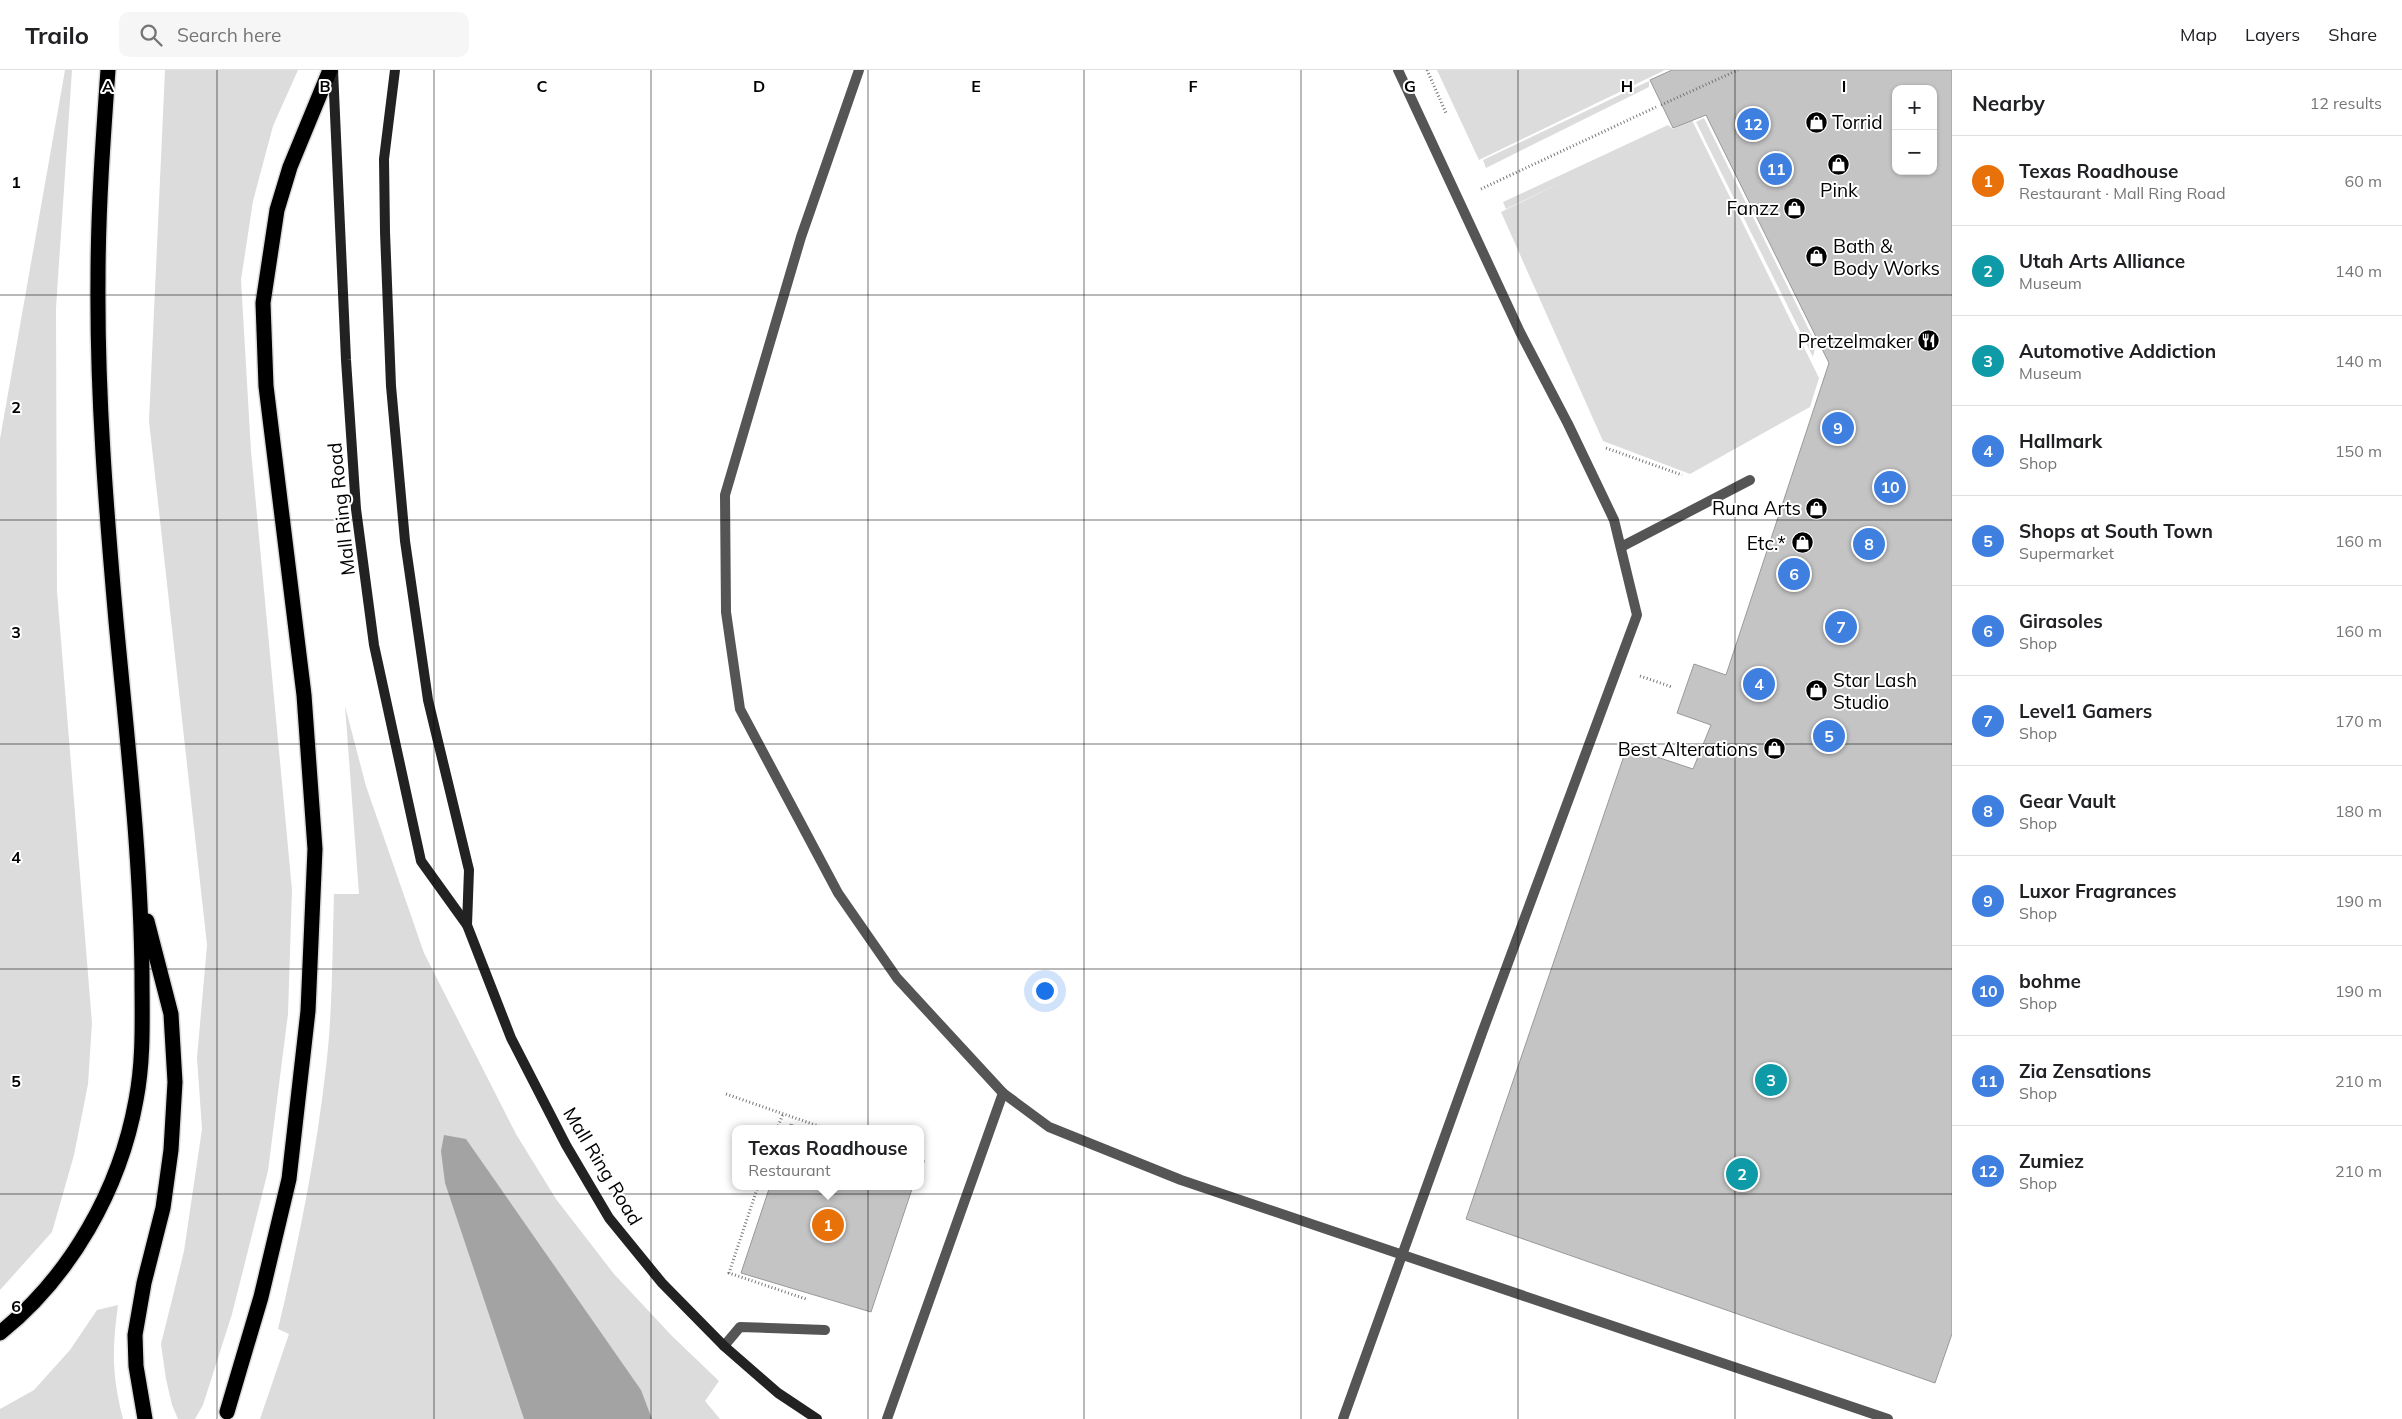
<!DOCTYPE html>
<meta charset="utf-8">
<style>
:root{--surface:#fff;--page:#f6f6f6;--text:#202124;--muted:#757577;--line:#e0e0e0;--accent:#db2777}
body{margin:0;font-family:Mulish,sans-serif;background:var(--page);color:var(--text)}
.controls{position:absolute;right:15px;top:15px;display:grid;overflow:hidden;border-radius:10px;box-shadow:0 1px 4px #0004}
.controls button{width:45px;height:45px;display:grid;place-items:center;padding:0;border:0;border-bottom:1px solid var(--line);background:var(--surface);color:var(--text);font:25px sans-serif}
.you{position:absolute;left:1044px;top:920px;width:18px;height:18px;margin:-12px;border:4px solid #fff;border-radius:50%;background:#1a73e8;box-shadow:0 0 0 8px #1a73e833}
.badge{display:grid;place-items:center;width:32px;height:32px;border-radius:50%;background:var(--accent);color:#fff;font-size:16px;font-weight:700}
.pin{position:absolute;translate:-50% -50%;border:2px solid #fff;box-shadow:0 1px 5px #0006}
.popup{position:absolute;left:732px;top:1055px;width:192px;height:65px;box-sizing:border-box;display:grid;place-content:center;border-radius:10px;background:var(--surface);filter:drop-shadow(0 1px 4px #0005);font-size:16px;white-space:nowrap;color:var(--muted)}
.popup b{font-size:19px;color:var(--text)}
.popup::after{content:'';position:absolute;left:50%;top:100%;margin-left:-10px;border:10px solid transparent;border-top-color:var(--surface)}
.list{margin:0;padding:0;list-style:none}
h2{display:flex;justify-content:space-between;align-items:center;height:65px;margin:0;padding:0 20px;font-size:21px}
h2 small{font-size:16px;font-weight:400;color:var(--muted)}
.list li{display:grid;grid-template-columns:32px 1fr auto;gap:15px;align-items:center;box-sizing:border-box;height:90px;padding:0 20px;border-top:1px solid var(--line)}
.list b{display:block;font-size:19px;white-space:nowrap}
.list p{margin:0;font-size:16px;white-space:nowrap;color:var(--muted)}
.list em{font-size:16px;font-style:normal;color:var(--muted)}
.icon{flex:none;width:28px;height:28px;fill:none;stroke:currentColor;stroke-width:2;stroke-linecap:round;stroke-linejoin:round}
.map{position:relative;flex:none;width:1952px;height:1349px;overflow:hidden}
header{display:flex;align-items:center;gap:30px;box-sizing:border-box;height:70px;padding:0 25px;background:var(--surface);border-bottom:1px solid var(--line)}
header strong{font-size:24px}
nav{display:flex;gap:28px;margin-inline-start:auto;font-size:18px}
.search{width:350px;height:45px;background:var(--page);display:flex;align-items:center;gap:12px;box-sizing:border-box;padding:0 18px;border-radius:10px;color:var(--muted);font-size:19px}
main{display:flex}
aside{flex:1;background:var(--surface)}
.map>svg:first-child{display:block}
.green{fill:#dcdcdc}
.water{fill:#a3a3a3}
.building{fill:#c4c4c4;stroke:#999;fill-rule:evenodd}
.lines{fill:none;stroke-linecap:round;stroke-linejoin:round}
.highway-casing{stroke:#dbdbdb;stroke-width:18}
.path{stroke:#777;stroke-width:3;stroke-dasharray:1 2.5;stroke-linecap:butt}
.lane{stroke:#555;stroke-width:10}
.secondary{stroke:#222;stroke-width:10}
.highway{stroke:#000;stroke-width:15}
.grid{fill:none;stroke:#000;stroke-width:1;stroke-opacity:0.55}
.labels{text-anchor:middle;dominant-baseline:central;stroke-width:4;stroke-linejoin:round;paint-order:stroke}
.poi-label{font-size:19px;fill:#000;stroke:#fff;text-anchor:end}
.street-label{font-size:19px;fill:#000;stroke:#fff}
.grid-label{font-size:16px;text-anchor:middle;font-weight:bold;fill:#000;stroke:#fff;stroke-width:4;stroke-linejoin:round;paint-order:stroke}
</style>
<header>
<strong>Trailo</strong>
<div class="search"><svg class="icon" aria-label="search" viewBox="0 0 24 24"><circle cx="10" cy="10" r="6"/><path d="M15 15l6 6"/></svg>Search here</div>
<nav><a>Map</a><a>Layers</a><a>Share</a></nav>
</header>
<main>
<div class="map">
<svg width="1952" height="1349" viewBox="0 0 1952 1349">
<rect width="100%" height="100%" fill="#fff"/>
<g class="green">
<polygon points="65,0 72,0 56,238 57,521 92,953 88,1014 74,1085 52,1162 0,1220 0,369"/>
<polygon points="165,0 298,0 273,56 253,131 241,210 251,381 292,820 288,944 268,1101 232,1244 203,1335 195,1349 178,1349 172,1335 166,1309 161,1274 184,1181 202,1059 197,988 207,875 149,351"/>
<polygon points="1437,0 1665,0 1479,90"/>
<polygon points="1649,11 1649,17 1486,98 1483,90"/>
<polygon points="1704,48 1816,274 1813,287 1696,52"/>
<polygon points="1692,50 1819,308 1810,337 1690,404 1603,371 1501,142 1564,111 1506,139 1503,132 1668,55 1673,59"/>
<path d="M345,636L366,716L424,883L516,1064L556,1129L614,1204L672,1266L719,1311L705,1331L720,1349H260L289,1264L278,1259C298,1175 315,1091 325,1005C333,945 332,884 334,824H359Z"/>
<path d="M118,1235C112,1280 112,1305 123,1349H0V1339L34,1320L70,1280L97,1240Z"/>
</g>
<polygon class="water" points="444,1065 466,1069 641,1320 652,1349 524,1349 445,1113 441,1081"/>
<g class="building">
<path d="M1672,0H1952V1264L1935,1313L1466,1149L1627,677L1693,699L1711,655L1677,643L1694,594L1726,605L1829,293L1706,45L1673,58L1650,10ZM1896,19H1933V101H1896Z"/>
<polygon points="790,1054 805,1059 789,1059"/>
<polygon points="770,1116 913,1116 871,1242 741,1203"/>
</g>
<g class="lines">
<defs>
<g id="highway">
<path d="M0,1263C71,1206 120,1119 136,1030C144,989 142,947 142,905C141,787 127,669 116,551C106,438 97,324 98,210C98,140 103,70 108,0"/>
<polyline points="227,1342 261,1227 289,1109 308,941 315,779 304,625 266,316 263,233 277,140 290,97 330,0"/>
<polyline points="145,1349 136,1296 135,1265 144,1213 163,1138 171,1080 175,1012 171,944 147,851"/>
</g>
</defs>
<use href="#highway" class="highway-casing"/>
<g class="path">
<polyline points="1427,0 1446,43"/>
<polyline points="1661,35 1738,0"/>
<polyline points="1481,119 1656,37"/>
<polyline points="1606,378 1682,405"/>
<polyline points="1640,606 1672,617"/>
<polyline points="726,1024 827,1059"/>
<polyline points="777,1059 783,1044"/>
<polyline points="920,1091 925,1092"/>
<polyline points="758,1116 729,1203 806,1229"/>
</g>
<g class="lane">
<polyline points="859,0 801,167 725,425 726,542 740,639 838,823 897,908 1003,1023 1049,1057 1181,1110 1888,1349"/>
<polyline points="1621,477 1750,410"/>
<polyline points="724,1276 740,1257 825,1260"/>
<polyline points="887,1349 1003,1023"/>
<polyline points="1343,1349 1482,963 1637,545 1614,450 1568,354 1520,262 1398,0"/>
</g>
<g class="secondary">
<polyline points="333,0 346,290 356,439 374,575 421,791 467,855 511,968 566,1075 609,1148 662,1213 724,1276 778,1323 817,1349"/>
<polyline points="395,0 384,89 385,162 391,316 405,471 428,630 469,800 467,855"/>
</g>
<use href="#highway" class="highway"/>
</g>
<path class="grid" d="M217,0V1349M434,0V1349M651,0V1349M868,0V1349M1084,0V1349M1301,0V1349M1518,0V1349M1735,0V1349M0,225H1952M0,450H1952M0,674H1952M0,899H1952M0,1124H1952"/>
<defs>
<symbol id="shop-disc" viewBox="-11 -11 22 22"><circle r="9.5" fill="#000" stroke="#fff"/><path d="M-5-2.5h2.3a2.7 3.5 0 0 1 5.4 0H5L5.5 6h-11ZM-1.5-2.5h3a1.5 2.3 0 0 0-3 0Z" fill="#fff"/></symbol>
<symbol id="restaurant-disc" viewBox="-11 -11 22 22"><circle r="9.5" fill="#000" stroke="#fff"/><path d="M-5-6h1v4h1v-4h1v4h1v-4h1v5L-1.5 .5V6h-2V.5L-5-1ZM5-6V6H3V1.5H1.5Q1.5-4 5-6Z" fill="#fff"/></symbol>
</defs>
<g fill-rule="evenodd">
<use href="#shop-disc" x="1804" y="40" width="25" height="25"/>
<use href="#shop-disc" x="1826" y="82" width="25" height="25"/>
<use href="#shop-disc" x="1782" y="126" width="25" height="25"/>
<use href="#shop-disc" x="1804" y="174" width="25" height="25"/>
<use href="#restaurant-disc" x="1916" y="258" width="25" height="25"/>
<use href="#shop-disc" x="1804" y="426" width="25" height="25"/>
<use href="#shop-disc" x="1790" y="460" width="25" height="25"/>
<use href="#shop-disc" x="1804" y="608" width="25" height="25"/>
<use href="#shop-disc" x="1762" y="666" width="25" height="25"/>
</g>
<g class="labels">
<g class="poi-label">
<text x="1832" y="52" text-anchor="start">Torrid</text>
<text x="1839" y="120" text-anchor="middle">Pink</text>
<text x="1779" y="138">Fanzz</text>
<text x="1833" y="176" text-anchor="start">Bath &amp;<tspan x="1833" dy="22">Body Works</tspan></text>
<text x="1913" y="271">Pretzelmaker</text>
<text x="1801" y="438">Runa Arts</text>
<text x="1786" y="473">Etc.*</text>
<text x="1833" y="610" text-anchor="start">Star Lash<tspan x="1833" dy="22">Studio</tspan></text>
<text x="1758" y="679">Best Alterations</text>
</g>
<g class="street-label">
<text transform="translate(341 439) rotate(-96)">Mall Ring Road</text>
<text transform="translate(603 1096) rotate(59)">Mall Ring Road</text>
</g>
</g>
<g class="grid-label">
<text x="108" y="22">A</text>
<text x="325" y="22">B</text>
<text x="542" y="22">C</text>
<text x="759" y="22">D</text>
<text x="976" y="22">E</text>
<text x="1193" y="22">F</text>
<text x="1410" y="22">G</text>
<text x="1627" y="22">H</text>
<text x="1844" y="22">I</text>
<text x="16" y="118">1</text>
<text x="16" y="343">2</text>
<text x="16" y="568">3</text>
<text x="16" y="793">4</text>
<text x="16" y="1017">5</text>
<text x="16" y="1242">6</text>
</g>
</svg>
<div class="controls">
<button>+</button>
<button>−</button>
</div>
<div class="you"></div>
<div class="pin badge" style="left:828px;top:1155px;background:#e8710a">1</div>
<div class="popup"><b>Texas Roadhouse</b>Restaurant</div>
<div class="pin badge" style="left:1742px;top:1104px;background:#0f9aa8">2</div>
<div class="pin badge" style="left:1771px;top:1010px;background:#0f9aa8">3</div>
<div class="pin badge" style="left:1759px;top:614px;background:#3f7fe0">4</div>
<div class="pin badge" style="left:1829px;top:666px;background:#3f7fe0">5</div>
<div class="pin badge" style="left:1794px;top:504px;background:#3f7fe0">6</div>
<div class="pin badge" style="left:1841px;top:557px;background:#3f7fe0">7</div>
<div class="pin badge" style="left:1869px;top:474px;background:#3f7fe0">8</div>
<div class="pin badge" style="left:1838px;top:358px;background:#3f7fe0">9</div>
<div class="pin badge" style="left:1890px;top:417px;background:#3f7fe0">10</div>
<div class="pin badge" style="left:1776px;top:99px;background:#3f7fe0">11</div>
<div class="pin badge" style="left:1753px;top:54px;background:#3f7fe0">12</div>
</div>
<aside>
<h2>Nearby<small>12 results</small></h2>
<ul class="list">
<li><span class="badge" style="background:#e8710a">1</span><div><b>Texas Roadhouse</b><p>Restaurant · Mall Ring Road</p></div><em>60 m</em></li>
<li><span class="badge" style="background:#0f9aa8">2</span><div><b>Utah Arts Alliance</b><p>Museum</p></div><em>140 m</em></li>
<li><span class="badge" style="background:#0f9aa8">3</span><div><b>Automotive Addiction</b><p>Museum</p></div><em>140 m</em></li>
<li><span class="badge" style="background:#3f7fe0">4</span><div><b>Hallmark</b><p>Shop</p></div><em>150 m</em></li>
<li><span class="badge" style="background:#3f7fe0">5</span><div><b>Shops at South Town</b><p>Supermarket</p></div><em>160 m</em></li>
<li><span class="badge" style="background:#3f7fe0">6</span><div><b>Girasoles</b><p>Shop</p></div><em>160 m</em></li>
<li><span class="badge" style="background:#3f7fe0">7</span><div><b>Level1 Gamers</b><p>Shop</p></div><em>170 m</em></li>
<li><span class="badge" style="background:#3f7fe0">8</span><div><b>Gear Vault</b><p>Shop</p></div><em>180 m</em></li>
<li><span class="badge" style="background:#3f7fe0">9</span><div><b>Luxor Fragrances</b><p>Shop</p></div><em>190 m</em></li>
<li><span class="badge" style="background:#3f7fe0">10</span><div><b>bohme</b><p>Shop</p></div><em>190 m</em></li>
<li><span class="badge" style="background:#3f7fe0">11</span><div><b>Zia Zensations</b><p>Shop</p></div><em>210 m</em></li>
<li><span class="badge" style="background:#3f7fe0">12</span><div><b>Zumiez</b><p>Shop</p></div><em>210 m</em></li>
</ul>
</aside>
</main>
